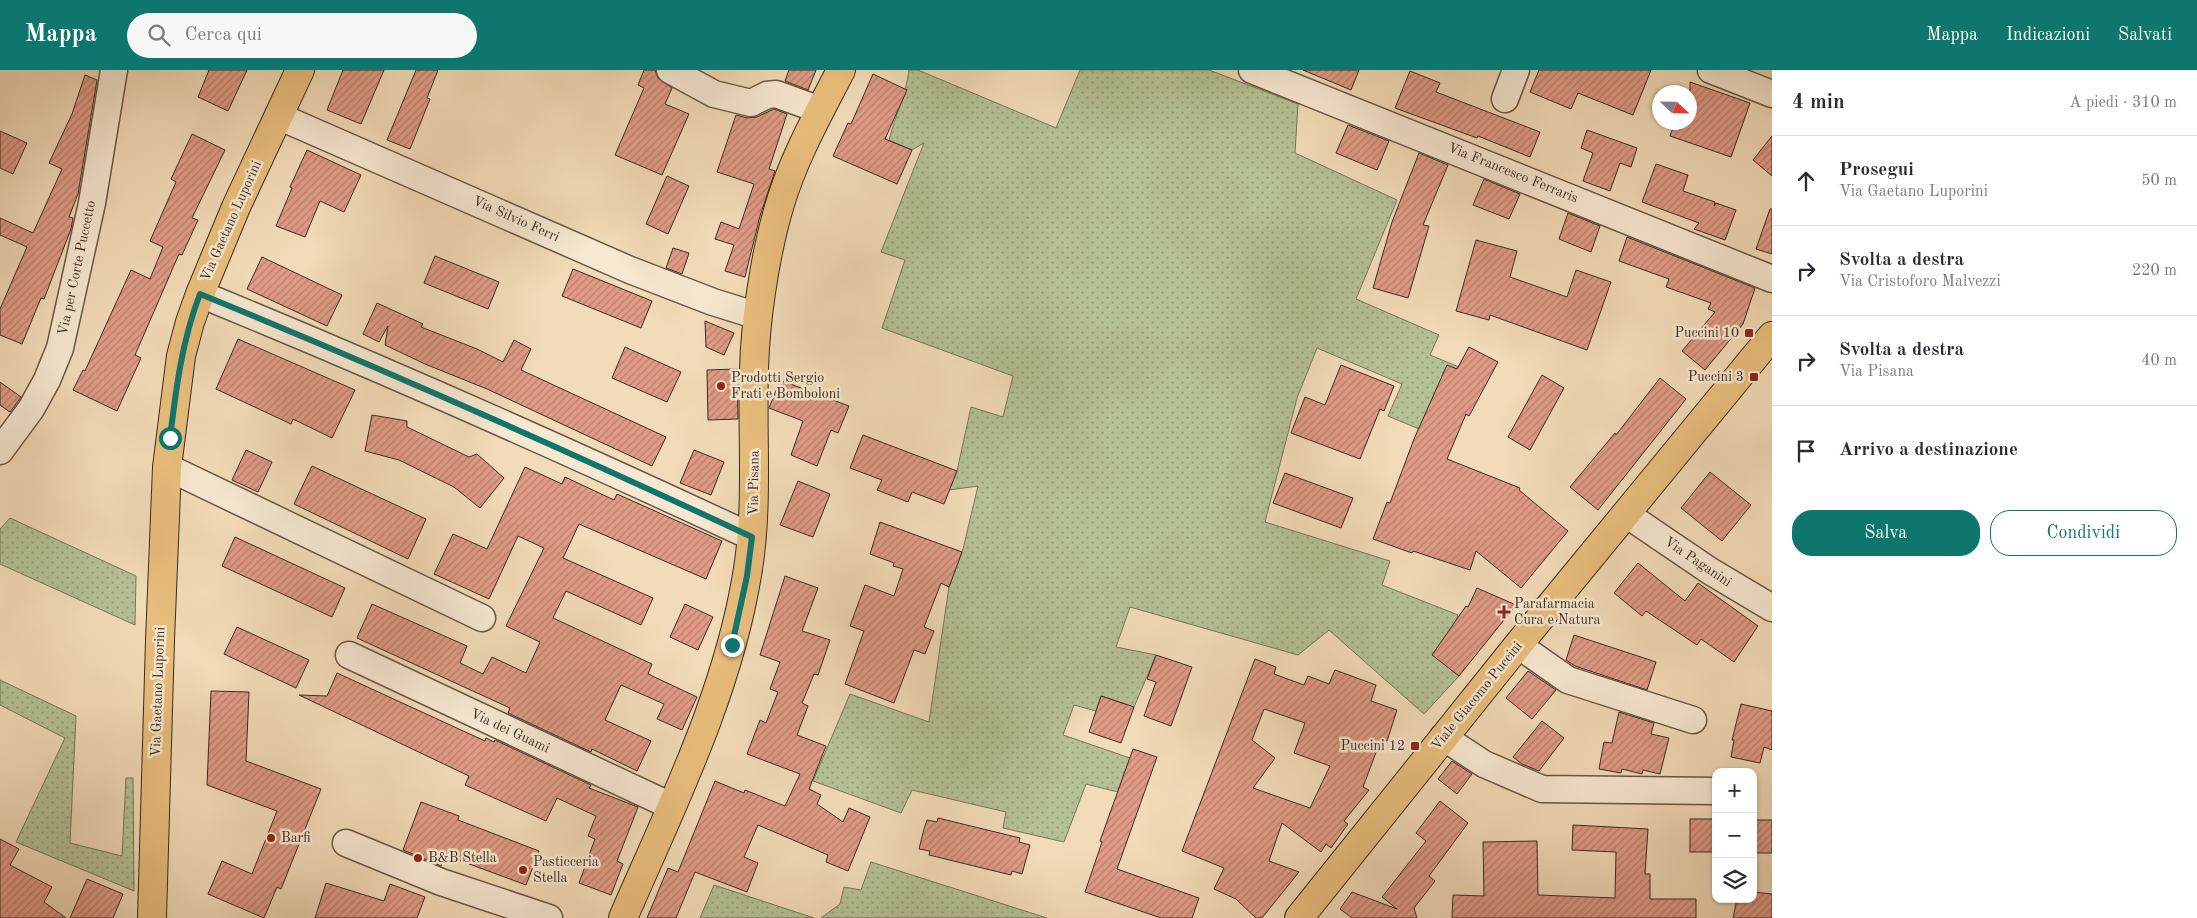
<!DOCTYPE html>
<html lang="it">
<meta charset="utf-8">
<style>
:root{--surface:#fff;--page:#f7f7f7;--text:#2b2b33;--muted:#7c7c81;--line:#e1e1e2;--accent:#0f766e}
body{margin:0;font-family:"Old Standard TT",serif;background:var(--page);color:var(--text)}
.controls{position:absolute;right:15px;bottom:15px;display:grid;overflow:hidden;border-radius:10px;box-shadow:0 1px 4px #0004}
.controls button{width:45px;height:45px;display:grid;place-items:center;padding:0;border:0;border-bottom:1px solid var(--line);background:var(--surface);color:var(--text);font:25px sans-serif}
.compass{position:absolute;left:1652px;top:15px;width:45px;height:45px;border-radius:50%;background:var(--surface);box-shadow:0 1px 4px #0004;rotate:112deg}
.stop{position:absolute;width:15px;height:15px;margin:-11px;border:4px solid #0f766e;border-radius:50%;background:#fff}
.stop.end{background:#0f766e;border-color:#fff;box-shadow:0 1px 5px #0008}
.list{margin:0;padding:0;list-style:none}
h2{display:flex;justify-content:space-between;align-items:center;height:65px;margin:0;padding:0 20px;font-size:21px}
h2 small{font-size:16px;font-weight:400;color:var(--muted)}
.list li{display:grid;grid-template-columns:32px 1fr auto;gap:15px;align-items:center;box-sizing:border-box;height:90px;padding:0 20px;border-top:1px solid var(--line)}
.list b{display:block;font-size:19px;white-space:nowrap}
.list p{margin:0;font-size:16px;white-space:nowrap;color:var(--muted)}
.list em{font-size:16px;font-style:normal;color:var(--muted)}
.actions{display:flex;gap:10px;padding:15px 20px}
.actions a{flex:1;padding:11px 0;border:1px solid var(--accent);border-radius:20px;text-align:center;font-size:18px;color:var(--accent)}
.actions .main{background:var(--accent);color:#fff}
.icon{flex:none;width:28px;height:28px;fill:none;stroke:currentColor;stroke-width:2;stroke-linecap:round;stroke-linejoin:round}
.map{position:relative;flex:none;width:1772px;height:848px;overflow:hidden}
header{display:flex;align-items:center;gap:30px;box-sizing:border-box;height:70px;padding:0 25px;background:var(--accent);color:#fff}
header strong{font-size:24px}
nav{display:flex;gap:28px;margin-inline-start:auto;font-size:18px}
.search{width:350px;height:45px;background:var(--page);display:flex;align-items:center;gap:12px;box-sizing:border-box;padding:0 18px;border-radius:28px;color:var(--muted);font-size:19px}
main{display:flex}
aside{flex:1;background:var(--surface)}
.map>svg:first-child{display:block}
.grass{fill:url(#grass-dots);stroke:#77765a}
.building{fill:url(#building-hatch);stroke:#3a2b20;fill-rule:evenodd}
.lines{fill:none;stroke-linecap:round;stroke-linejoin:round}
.minor-casing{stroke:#685746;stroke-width:29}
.major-casing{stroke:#3a2b20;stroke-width:30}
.minor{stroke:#f7e8d1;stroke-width:26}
.major{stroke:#e9be7c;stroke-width:28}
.route{stroke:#0f766e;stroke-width:6}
.poi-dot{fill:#8f2418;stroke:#f7e8d1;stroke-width:2}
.labels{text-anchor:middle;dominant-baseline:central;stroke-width:5;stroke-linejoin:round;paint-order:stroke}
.street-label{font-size:14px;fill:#3a2b20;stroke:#f7e8d1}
.poi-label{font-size:14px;fill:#3a2b20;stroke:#f7e8d1;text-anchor:start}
</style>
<header>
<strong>Mappa</strong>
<div class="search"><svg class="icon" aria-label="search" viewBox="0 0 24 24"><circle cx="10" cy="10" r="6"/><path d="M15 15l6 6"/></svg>Cerca qui</div>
<nav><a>Mappa</a><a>Indicazioni</a><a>Salvati</a></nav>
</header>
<main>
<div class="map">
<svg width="1772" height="848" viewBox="0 0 1772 848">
<defs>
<pattern id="grass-dots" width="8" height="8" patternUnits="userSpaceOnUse" patternTransform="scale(1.25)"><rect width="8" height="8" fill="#b4c194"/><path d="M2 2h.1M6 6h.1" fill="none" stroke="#939d78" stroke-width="1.8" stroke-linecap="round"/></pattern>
<pattern id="building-hatch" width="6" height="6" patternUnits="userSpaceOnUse" patternTransform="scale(1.25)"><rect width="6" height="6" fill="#e19b86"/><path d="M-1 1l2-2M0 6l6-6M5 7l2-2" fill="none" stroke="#b77f6d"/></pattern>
</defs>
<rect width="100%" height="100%" fill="#f2dbb8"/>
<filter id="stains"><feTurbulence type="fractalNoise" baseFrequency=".004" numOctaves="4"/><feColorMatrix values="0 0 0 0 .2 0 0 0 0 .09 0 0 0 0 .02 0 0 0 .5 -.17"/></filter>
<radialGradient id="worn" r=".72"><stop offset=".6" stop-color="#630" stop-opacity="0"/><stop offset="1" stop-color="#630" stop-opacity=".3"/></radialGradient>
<g class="grass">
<path d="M909,0H918L1056,58L1080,0H1209L1298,34L1295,83L1397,130L1356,229L1439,265L1430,285L1459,297L1419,359L1388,346L1402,314L1317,278L1297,328L1265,452L1390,491L1382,515L1458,545L1455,553L1433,585L1459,606L1424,644L1329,560L1298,585L1130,537L1116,577L1156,585L1134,637L1102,626L1096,641L1074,635L1063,665L1130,688L1118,722L1086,714L1064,772L1003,758L1006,742L912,720L901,743L813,711L850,624L929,652L949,517L963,479L978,416L949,420L957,401L971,337L1003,347L1013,306L882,258L905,190L881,182L924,73L912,80L889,70C895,46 906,25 909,0Z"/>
<polygon points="10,448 136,506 135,555 0,494 0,459"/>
<polygon points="0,610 76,646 70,773 122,786 126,708 133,708 134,821 16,772 65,668 0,635"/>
<polygon points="871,792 1047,848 821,848 840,834 844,817 861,820"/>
<polygon points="714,815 814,848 700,848"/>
</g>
<g class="building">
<polygon points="209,0 247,0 228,41 198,27"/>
<polygon points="343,0 384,0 361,54 327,40"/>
<polygon points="416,0 438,0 427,28 430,29 410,79 387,70"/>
<polygon points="644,0 655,0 658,8 672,18 665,34 689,44 662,105 615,85 644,18 638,15"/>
<polygon points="789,0 816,0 808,20 785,11"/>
<polygon points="1303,0 1359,0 1351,20"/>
<polygon points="1539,0 1651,0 1633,45 1578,23 1571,39 1530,22"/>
<polygon points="1410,1 1440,13 1436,22 1540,62 1530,87 1478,66 1477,68 1395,38"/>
<polygon points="873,4 907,20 885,69 912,80 897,114 833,86 848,53 851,54"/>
<polygon points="85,5 97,10 78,124 69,147 73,148 71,159 44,229 41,228 22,274 0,265 0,239 27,177 0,165 0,148 33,163 62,99 49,93 72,44"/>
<polygon points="1690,12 1750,33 1731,87 1670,66 1675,52 1690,52"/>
<polygon points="774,39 787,44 769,99 775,101 760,146 745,207 725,201 734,175 715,169 721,152 739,159 754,114 717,102 736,45 747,48 757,47"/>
<polygon points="1348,55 1389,71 1377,100 1336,83"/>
<polygon points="1587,60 1637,78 1631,97 1620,93 1610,121 1583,111 1593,83 1581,78"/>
<polygon points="0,61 27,73 13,104 0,98"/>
<polygon points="192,64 225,80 192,148 198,150 182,185 179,184 135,285 141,288 117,341 73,320 83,300 85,301 131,200 150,209 163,177 150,171 176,112 171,109"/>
<polygon points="1772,66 1772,106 1753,90"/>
<polygon points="307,80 361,105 344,142 320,131 305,167 276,156 292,118 290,117"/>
<polygon points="1419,83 1448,95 1423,155 1429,156 1408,228 1373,218 1392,152"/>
<polygon points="1656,94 1688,105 1683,121 1715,132 1714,136 1716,133 1736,140 1725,170 1694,159 1699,153 1642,132"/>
<polygon points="667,106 689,116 668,164 646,154"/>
<polygon points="1484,109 1520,124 1509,149 1473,135"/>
<polygon points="1770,139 1772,139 1772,184 1756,179"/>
<polygon points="1568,143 1600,156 1591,182 1559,169"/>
<polygon points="1627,167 1755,218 1743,254 1705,300 1682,281 1715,242 1708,239 1711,233 1666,217 1669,209 1619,191"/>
<polygon points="1476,170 1517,181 1510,207 1567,227 1576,200 1611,212 1587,280 1490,245 1489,250 1456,241"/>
<polygon points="673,178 689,183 682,204 666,198"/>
<polygon points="435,186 499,212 488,239 424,213"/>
<polygon points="262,187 342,225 327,256 247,219"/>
<polygon points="573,199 652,231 641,258 562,226"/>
<polygon points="377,233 423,254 421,257 477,279 503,292 514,270 531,279 521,300 666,367 652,396 487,319 425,294 385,275 388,256 379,272 363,264"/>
<polygon points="705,251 734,263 724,285 706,277"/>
<polygon points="238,269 355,320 332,368 293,349 291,354 216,319"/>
<polygon points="625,277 681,302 667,332 612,308"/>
<polygon points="1469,277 1498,292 1469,346 1466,344 1447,389 1520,418 1519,420 1568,461 1521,518 1476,481 1470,500 1413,481 1412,483 1373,469 1387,432 1390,433 1414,369 1447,295 1457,299"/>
<polygon points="1341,295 1394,316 1384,341 1380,339 1360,389 1291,363 1305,327 1325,335"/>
<polygon points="737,299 738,349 708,350 707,300"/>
<polygon points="1542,305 1564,318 1530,380 1508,367"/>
<polygon points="1660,308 1686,329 1598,440 1570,417 1615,363 1616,365"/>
<polygon points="780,310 849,336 838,363 831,360 817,396 791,385 803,351 769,338"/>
<polygon points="0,312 21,327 10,342 0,335"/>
<polygon points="372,345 407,351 407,357 469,387 477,384 504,408 480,438 454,417 399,390 365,381"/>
<polygon points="863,365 957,401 944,434 912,422 908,432 877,420 882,410 850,398"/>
<polygon points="246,380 272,392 258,422 232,410"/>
<polygon points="694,380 724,392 711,425 680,413"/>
<polygon points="312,396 426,449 408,489 294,434"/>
<polygon points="525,397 562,414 565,407 614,430 617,424 722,471 706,509 579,454 563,488 653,528 641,555 566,521 553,548 652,594 648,604 697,627 682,660 657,649 664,634 621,615 605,650 651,671 637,701 592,679 591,682 508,643 510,638 357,568 372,534 467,576 460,593 483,604 492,587 526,603 540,572 506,556 544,478 518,466 489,529 434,504 453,464 487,479"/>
<polygon points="1710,402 1751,435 1722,471 1681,438"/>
<polygon points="1285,403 1353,428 1341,458 1273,433"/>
<polygon points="798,411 830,424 813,467 780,455"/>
<polygon points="880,452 962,482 949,517 941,513 924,557 934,561 925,584 914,580 894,633 845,614 864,561 850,556 865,515 894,526 903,499 893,496 894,493 870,484"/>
<polygon points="235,467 345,518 332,547 222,496"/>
<polygon points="1638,493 1685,531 1698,513 1758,556 1734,592 1701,569 1697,575 1646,541 1642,546 1614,523"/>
<polygon points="785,506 818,518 802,561 830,570 818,605 814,604 802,633 808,636 797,665 826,676 809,719 821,725 817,734 843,752 849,738 870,747 848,801 826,792 828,785 758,755 744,787 758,793 747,822 695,802 676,848 647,848 668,798 678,802 715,711 744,723 745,720 785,736 800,704 747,684 760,650 766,653 778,622 770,619 780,592 760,585"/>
<polygon points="1477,518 1516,535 1459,606 1432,585 1466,536 1468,537"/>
<polygon points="685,534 713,547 698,580 670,567"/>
<polygon points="237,557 309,590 296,618 224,584"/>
<polygon points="1574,565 1656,592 1647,620 1575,596 1566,590"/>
<polygon points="1156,585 1192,597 1171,656 1144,646 1156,612 1147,609"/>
<path d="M1255,589L1276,597L1274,604L1304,615L1308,606L1329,614L1335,600L1376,615L1371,631L1397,640L1387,671L1381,669L1363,717L1369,720L1344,751L1348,754L1331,778L1326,774L1321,782L1282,753L1269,791L1299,802L1262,848H1256L1236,829L1214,819L1224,798L1182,781ZM1264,639L1305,653L1294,683L1330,696L1310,738L1253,718L1275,688L1252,670Z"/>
<polygon points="1528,601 1556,620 1532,649 1506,628"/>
<polygon points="337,603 485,671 486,668 494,672 495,670 591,715 589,718 638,737 617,791 623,794 611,825 579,813 595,769 588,766 596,746 557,728 546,751 465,715 469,706 299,625 327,626"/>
<polygon points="211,621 249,622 246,691 321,719 281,819 277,817 264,848 208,824 222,791 252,804 277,741 207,715"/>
<polygon points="1101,626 1134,637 1121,673 1089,662"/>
<polygon points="1741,634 1772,641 1772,680 1764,677 1760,693 1731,687 1734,670 1732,670"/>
<polygon points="1619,642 1654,653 1651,664 1669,668 1660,704 1643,700 1642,704 1622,699 1621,703 1599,699 1604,672 1612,673"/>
<polygon points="1542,651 1564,668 1539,701 1522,694 1513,687"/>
<polygon points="1133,679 1157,687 1117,799 1199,828 1192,848 1161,848 1085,822 1102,772 1100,771"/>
<polygon points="1452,691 1472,704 1457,724 1438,709"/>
<polygon points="1440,731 1468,753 1429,806 1435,811 1414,838 1417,848 1352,848 1340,839 1352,822 1397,839 1382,827 1426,771 1416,763"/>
<polygon points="421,732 459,746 458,750 539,781 526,815 445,785 441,796 403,780"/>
<polygon points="938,748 1020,768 1019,772 1030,775 1022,804 1012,801 1011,805 929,785 930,781 919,779 924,759 927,750 937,752"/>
<rect x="1690" y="749" width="26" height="33"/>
<rect x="1753" y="750" width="19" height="33"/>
<polygon points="1573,755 1648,759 1645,804 1650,804 1650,829 1696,829 1696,848 1452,848 1453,825 1484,826 1483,772 1537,771 1538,825 1615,828 1616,782 1572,780"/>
<polygon points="0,769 19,779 10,795 52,817 44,832 66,848 0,848"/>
<polygon points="87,809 123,824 113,848 70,848"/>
<polygon points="326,813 384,831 390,814 425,827 417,848 315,848"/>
<polygon points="1753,822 1772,824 1772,848 1733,848 1737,829 1753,829"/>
</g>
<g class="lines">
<defs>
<g id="minor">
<polyline points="670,0 714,24 751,33 767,25 776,24 820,40"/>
<polyline points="1252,0 1772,209"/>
<polyline points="1711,0 1772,24"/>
<polyline points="1505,29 1516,0"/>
<polyline points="278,46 630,200 713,232 758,246"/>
<path d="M200,224C386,300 570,382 752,467"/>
<polyline points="0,381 31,339 47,310 60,278 92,133 114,0"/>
<polyline points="167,397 482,548"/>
<polyline points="1626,444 1710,501 1772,538"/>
<polyline points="1518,575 1568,610 1693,650"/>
<polyline points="349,585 671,736"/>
<polyline points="1443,667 1484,694 1542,719 1716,721"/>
<polyline points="346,773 441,812 549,848"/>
</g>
<g id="major">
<polyline points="152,848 160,570 167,397 181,286 190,252 200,224 236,137 300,0"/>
<path d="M623,848C671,737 727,626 747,505C760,430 750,354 755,278C758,233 767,177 780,134C794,87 819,43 841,0"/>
<polyline points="1299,848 1518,575 1772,266"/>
</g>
</defs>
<use href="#minor" class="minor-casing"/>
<use href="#major" class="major-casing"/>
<use href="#minor" class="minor"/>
<use href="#major" class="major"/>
</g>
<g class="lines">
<path class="route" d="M170,368C176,319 182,270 200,224C386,300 570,382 752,467L747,506L732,575"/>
</g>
<g class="poi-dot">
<rect x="1744" y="258" width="10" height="10" rx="2.5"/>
<rect x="1749" y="302" width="10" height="10" rx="2.5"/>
<circle cx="721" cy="316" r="5"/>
<path d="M1501.5 534.5h5v5h5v5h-5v5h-5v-5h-5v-5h5z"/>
<rect x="1410" y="671" width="10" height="10" rx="2.5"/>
<circle cx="271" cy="768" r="5"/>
<circle cx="418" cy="788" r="5"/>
<circle cx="523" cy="800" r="5"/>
</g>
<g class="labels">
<g class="street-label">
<text transform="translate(1513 103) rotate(22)">Via Francesco Ferraris</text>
<text transform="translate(516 149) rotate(24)">Via Silvio Ferri</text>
<text transform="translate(231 151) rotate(-66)">Via Gaetano Luporini</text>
<text transform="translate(77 198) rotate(-78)">Via per Corte Puccetto</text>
<text transform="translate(754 413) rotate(-89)">Via Pisana</text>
<text transform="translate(1698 492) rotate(34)">Via Paganini</text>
<text transform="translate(158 622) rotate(-88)">Via Gaetano Luporini</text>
<text transform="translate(1477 626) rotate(-51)">Viale Giacomo Puccini</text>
<text transform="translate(510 661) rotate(25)">Via dei Guami</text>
</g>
<g class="poi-label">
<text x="1739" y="263" text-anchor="end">Puccini 10</text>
<text x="1744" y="307" text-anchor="end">Puccini 3</text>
<text x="731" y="308">Prodotti Sergio<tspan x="731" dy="16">Frati e Bomboloni</tspan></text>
<text x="1514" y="534">Parafarmacia<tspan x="1514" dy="16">Cura e Natura</tspan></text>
<text x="1405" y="676" text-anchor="end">Puccini 12</text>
<text x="281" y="768">Barfi</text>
<text x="428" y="788">B&amp;B Stella</text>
<text x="533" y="792">Pasticceria<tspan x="533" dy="16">Stella</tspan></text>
</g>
</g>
<rect width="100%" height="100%" filter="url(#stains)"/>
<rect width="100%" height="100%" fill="url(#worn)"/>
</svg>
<div class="controls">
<button>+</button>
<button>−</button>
<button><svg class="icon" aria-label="layers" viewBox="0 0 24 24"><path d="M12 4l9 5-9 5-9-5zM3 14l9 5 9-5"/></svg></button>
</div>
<svg class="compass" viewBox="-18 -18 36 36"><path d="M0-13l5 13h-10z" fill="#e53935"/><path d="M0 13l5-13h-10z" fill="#7c7c81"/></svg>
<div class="stop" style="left:170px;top:368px"></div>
<div class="stop end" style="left:732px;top:575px"></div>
</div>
<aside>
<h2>4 min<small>A piedi · 310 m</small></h2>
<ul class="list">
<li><svg class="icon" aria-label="ahead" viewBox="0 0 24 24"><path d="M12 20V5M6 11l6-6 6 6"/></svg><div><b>Prosegui</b><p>Via Gaetano Luporini</p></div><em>50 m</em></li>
<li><svg class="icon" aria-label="right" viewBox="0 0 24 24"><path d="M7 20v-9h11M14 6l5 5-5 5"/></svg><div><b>Svolta a destra</b><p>Via Cristoforo Malvezzi</p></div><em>220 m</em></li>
<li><svg class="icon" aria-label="right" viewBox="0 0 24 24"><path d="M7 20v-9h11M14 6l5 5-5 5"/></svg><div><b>Svolta a destra</b><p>Via Pisana</p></div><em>40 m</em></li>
<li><svg class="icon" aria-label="arrive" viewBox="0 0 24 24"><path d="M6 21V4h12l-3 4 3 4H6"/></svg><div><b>Arrivo a destinazione</b></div></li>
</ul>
<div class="actions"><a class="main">Salva</a><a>Condividi</a></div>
</aside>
</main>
